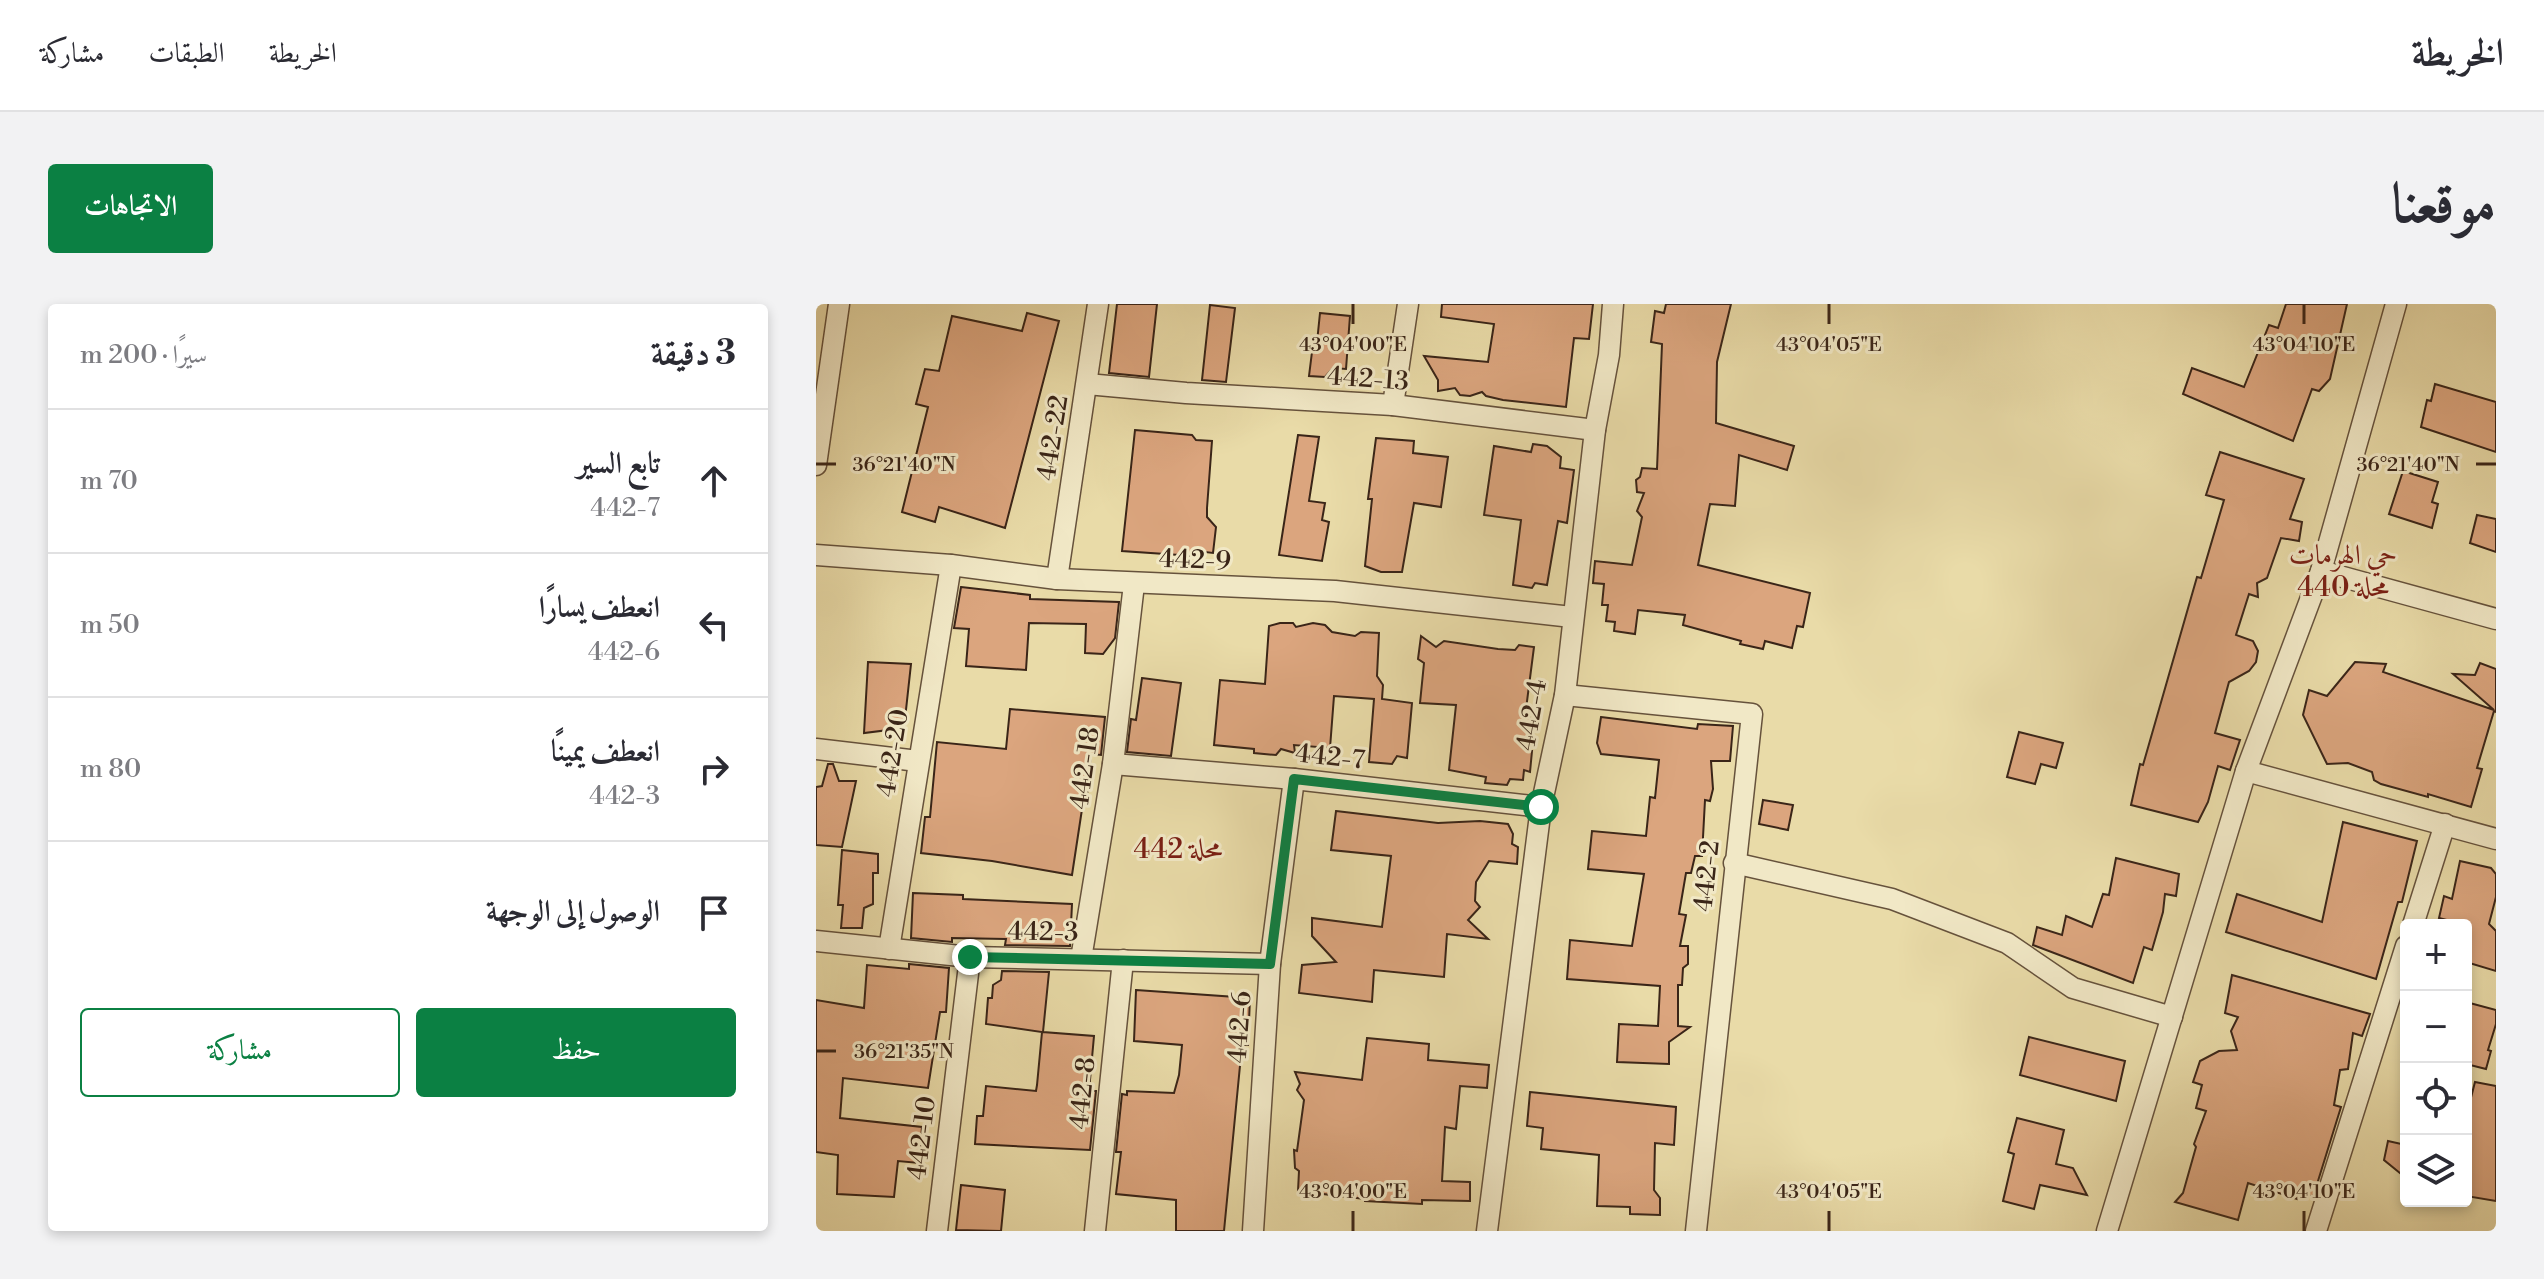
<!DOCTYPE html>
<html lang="ar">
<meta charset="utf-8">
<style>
:root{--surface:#fff;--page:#f2f2f3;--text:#2b2b33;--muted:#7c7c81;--line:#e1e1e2;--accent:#0b8043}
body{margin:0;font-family:"Libre Bodoni",Amiri,serif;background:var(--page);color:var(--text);direction:rtl}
.controls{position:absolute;right:24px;bottom:24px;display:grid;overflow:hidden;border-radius:8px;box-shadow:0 4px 12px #0003}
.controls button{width:72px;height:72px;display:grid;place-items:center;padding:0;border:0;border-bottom:2px solid var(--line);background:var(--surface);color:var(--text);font:40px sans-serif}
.stop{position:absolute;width:24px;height:24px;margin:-18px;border:6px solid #0b8043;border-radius:50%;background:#fff}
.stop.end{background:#0b8043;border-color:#fff;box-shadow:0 2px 8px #0008}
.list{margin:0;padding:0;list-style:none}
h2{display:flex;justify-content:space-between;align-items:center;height:104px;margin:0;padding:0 32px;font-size:34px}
h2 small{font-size:26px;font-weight:400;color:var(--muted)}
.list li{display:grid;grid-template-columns:52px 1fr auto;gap:24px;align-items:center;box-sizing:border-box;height:144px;padding:0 32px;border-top:2px solid var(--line)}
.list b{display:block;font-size:30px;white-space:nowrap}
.list p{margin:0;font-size:26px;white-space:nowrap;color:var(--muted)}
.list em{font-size:26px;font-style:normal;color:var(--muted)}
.actions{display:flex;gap:16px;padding:24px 32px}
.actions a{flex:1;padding:18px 0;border:2px solid var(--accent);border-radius:8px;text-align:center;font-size:28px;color:var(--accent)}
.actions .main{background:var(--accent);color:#fff}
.icon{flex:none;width:44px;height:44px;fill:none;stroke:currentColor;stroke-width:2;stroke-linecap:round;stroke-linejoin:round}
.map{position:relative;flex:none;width:1680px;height:927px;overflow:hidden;direction:ltr;border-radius:8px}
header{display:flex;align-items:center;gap:48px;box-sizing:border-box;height:112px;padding:0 40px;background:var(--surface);border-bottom:2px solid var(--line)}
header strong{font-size:38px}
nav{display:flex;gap:44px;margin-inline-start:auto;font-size:28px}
.intro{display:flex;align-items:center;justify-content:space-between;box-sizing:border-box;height:192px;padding:0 48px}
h1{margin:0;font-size:56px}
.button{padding:20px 36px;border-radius:8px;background:var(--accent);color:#fff;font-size:28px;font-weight:700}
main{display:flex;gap:48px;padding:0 48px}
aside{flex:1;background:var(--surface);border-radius:8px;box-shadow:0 4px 12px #0003}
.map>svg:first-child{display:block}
.building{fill:#dba57e;stroke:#3a2518;stroke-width:2}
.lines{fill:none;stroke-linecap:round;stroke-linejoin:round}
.minor-casing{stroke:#66523c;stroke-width:23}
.minor{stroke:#f1e8c6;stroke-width:20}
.route{stroke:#0b8043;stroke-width:10}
.ticks{fill:none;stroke:#3a2518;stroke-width:3}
.labels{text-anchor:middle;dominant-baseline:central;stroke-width:6;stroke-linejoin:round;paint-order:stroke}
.street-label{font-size:26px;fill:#3a2518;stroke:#f1e8c6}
.neighbourhood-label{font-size:28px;fill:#7a1f14;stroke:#f1e8c6}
.ticks-label{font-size:20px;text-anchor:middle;fill:#3a2518;stroke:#f1e8c6;stroke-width:6;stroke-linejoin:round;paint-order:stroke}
</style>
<header>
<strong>الخريطة</strong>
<nav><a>الخريطة</a><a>الطبقات</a><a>مشاركة</a></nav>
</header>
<div class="intro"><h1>موقعنا</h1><a class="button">الاتجاهات</a></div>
<main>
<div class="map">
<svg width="1680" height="927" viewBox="0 0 1680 927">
<rect width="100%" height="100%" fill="#e9dba8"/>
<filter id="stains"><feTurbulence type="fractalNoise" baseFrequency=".0025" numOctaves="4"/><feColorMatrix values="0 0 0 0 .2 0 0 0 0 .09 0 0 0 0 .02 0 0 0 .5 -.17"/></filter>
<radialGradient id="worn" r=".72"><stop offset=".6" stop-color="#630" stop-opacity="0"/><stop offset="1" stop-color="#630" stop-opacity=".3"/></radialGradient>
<g class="building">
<polygon points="301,0 341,0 333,73 293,69"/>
<polygon points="626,0 777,0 773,35 758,34 750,103 687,96 670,92 666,88 654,92 644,91 639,84 622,87 622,76 608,52 672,58 678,20 625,13"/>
<polygon points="850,0 915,0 901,58 900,119 978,142 971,166 923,151 919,202 894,200 882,261 994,289 987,323 981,322 976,344 949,337 947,345 924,340 925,337 867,321 869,311 822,306 819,330 798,327 799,318 790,317 792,301 786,301 788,280 777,279 779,257 816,261 826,213 821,207 828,189 821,188 820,176 824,173 826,164 841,165 846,40 835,38 839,7 848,9"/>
<polygon points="1470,0 1531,0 1514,75 1503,87 1496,85 1477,137 1367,90 1376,64 1428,83 1453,21 1462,24"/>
<polygon points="394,1 419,4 410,78 386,76"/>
<polygon points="211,9 243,17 189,224 123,203 119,218 86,208 112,103 100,100 109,65 123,67 136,12 206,27"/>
<polygon points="504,9 534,12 530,65 517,64 509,73 493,72 496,48 500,48"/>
<polygon points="1619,80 1680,98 1680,148 1605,123 1611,96 1615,97"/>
<polygon points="319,126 376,131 380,136 396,137 391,204 391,213 400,223 397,249 381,247 378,252 306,247"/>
<polygon points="482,131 503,133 493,197 509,199 506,216 513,218 506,257 463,251"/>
<polygon points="560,134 598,137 597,149 632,153 625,203 598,199 586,268 565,268 549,262 556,195 552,195"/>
<polygon points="717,140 731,142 745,153 744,164 758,166 751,219 742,217 731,281 719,279 716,284 697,281 705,216 668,211 678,142 715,148"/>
<polygon points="1404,148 1488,175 1474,215 1486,218 1483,237 1465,234 1451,274 1441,279 1442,293 1433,290 1420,331 1437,337 1442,347 1440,358 1433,367 1413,378 1399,429 1424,436 1414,466 1402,462 1392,498 1382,518 1315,501 1324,460 1327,461 1381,273 1385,274 1408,196 1390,191"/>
<polygon points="1587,167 1622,178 1616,198 1622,200 1616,224 1573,210"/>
<polygon points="1661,211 1680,215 1680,248 1654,239"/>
<polygon points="145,283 214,291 214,295 303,298 299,334 287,350 269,349 270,320 213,319 210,366 150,362 153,325 138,324"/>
<polygon points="464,319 477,319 480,323 497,319 509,321 516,328 539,332 545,328 563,329 561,372 567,381 566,395 596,399 591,454 581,452 576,460 553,458 558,395 518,392 514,444 478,441 479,449 465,445 460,451 438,449 438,445 398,441 404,376 449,380 453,322"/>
<polygon points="605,332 620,343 628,337 682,345 699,346 703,341 718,343 710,405 714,414 714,447 716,447 714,468 708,466 707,476 694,475 691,481 669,479 670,473 633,466 640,401 604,399 608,359 602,355"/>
<polygon points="52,358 95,360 88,424 48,429"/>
<polygon points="1539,358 1570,360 1567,368 1678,406 1637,370 1659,371 1664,359 1680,365 1680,408 1678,407 1661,464 1666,465 1655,503 1612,490 1612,493 1565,480 1558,476 1556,468 1532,459 1511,460 1487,411 1493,386 1511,392"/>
<polygon points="326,374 365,379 355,452 311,448 315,415 320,416"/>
<polygon points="194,405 289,413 285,451 275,450 271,492 268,492 256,571 176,557 105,549 109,513 114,513 121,438 190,445"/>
<polygon points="785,413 881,425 882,420 917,422 914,457 895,457 897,485 894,497 889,496 886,552 879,552 875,569 870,569 863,610 870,611 864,642 872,642 872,660 867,664 866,681 862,681 862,722 874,723 853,738 853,760 801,758 803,720 842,722 844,682 751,675 754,636 816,642 828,570 772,565 776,527 830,532 834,493 839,494 843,456 785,450 781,439"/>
<polygon points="1203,428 1247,439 1240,464 1225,460 1219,480 1191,473"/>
<polygon points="12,460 17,460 23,477 40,477 26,543 0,541 0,483 6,482"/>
<polygon points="947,496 977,501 972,526 943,520"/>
<polygon points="520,507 622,519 664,517 692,520 697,530 696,540 702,543 701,560 673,557 660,578 659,597 664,603 652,616 672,635 631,630 628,673 558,666 556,698 483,689 486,661 520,658 496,632 496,614 566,623 575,552 515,546"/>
<polygon points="1527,518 1601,537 1586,598 1582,598 1560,675 1410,628 1421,590 1506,618"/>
<polygon points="26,546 62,550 62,569 57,569 57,600 48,604 46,624 25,624 27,601 22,601"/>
<polygon points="1300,554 1363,570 1360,592 1349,590 1347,608 1336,646 1328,643 1317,679 1217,641 1221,623 1246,631 1250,612 1276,623 1287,590 1293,591"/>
<polygon points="1644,557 1675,564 1680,570 1680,593 1673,620 1680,627 1680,667 1650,658 1650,621 1623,614 1628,592 1636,595"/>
<polygon points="97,589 147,591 147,595 256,600 254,642 189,641 190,635 136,634 136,638 95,634"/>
<polygon points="93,660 133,664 130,708 124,708 112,784 27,774 24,814 106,823 103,859 82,857 78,893 21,890 22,851 0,848 0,696 48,704 51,661 93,665"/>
<polygon points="186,667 233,668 227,728 278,732 273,787 280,787 274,846 159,840 161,812 167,812 170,782 220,787 221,781 226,728 170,720 172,694 176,694 177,681 185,676"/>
<polygon points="1416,671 1554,710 1546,732 1537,729 1532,765 1524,766 1518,801 1525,803 1497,893 1483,889 1481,895 1432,879 1422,916 1359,898 1367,889 1380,843 1378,840 1390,807 1380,804 1386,781 1377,778 1384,757 1403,747 1421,746 1415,727 1422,713 1409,709"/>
<polygon points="320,686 434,694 432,741 426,741 408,927 360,927 360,896 300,890 305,848 300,848 306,790 311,791 311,787 358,789 363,771 366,741 318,737"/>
<polygon points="1650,698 1680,706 1680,720 1672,746 1675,747 1670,765 1650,760"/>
<polygon points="1213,733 1309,757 1300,797 1204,771"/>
<polygon points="551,734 613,740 612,756 673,761 671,784 644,782 640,825 629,823 626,877 654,878 654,897 606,896 606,900 549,897 549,895 482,887 483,867 479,864 478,846 481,847 488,796 481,786 484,780 479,768 546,776"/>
<polygon points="1659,778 1680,782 1680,897 1650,892 1650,813"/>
<polygon points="714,788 860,803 858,841 839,839 838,886 844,894 844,911 814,910 814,903 781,902 783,851 725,845 727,824 711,822"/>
<polygon points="1201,814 1248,826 1240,860 1257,864 1271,891 1224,881 1218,905 1187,897 1198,850 1192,848"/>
<polygon points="1572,837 1590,841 1590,874 1568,856"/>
<polygon points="145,881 189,886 185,927 140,926"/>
</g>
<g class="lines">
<defs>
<g id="minor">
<polyline points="271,80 370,89 577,101 779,126"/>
<polyline points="577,101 592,0"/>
<polyline points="0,161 23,0"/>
<polyline points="0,251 135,261 241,275 519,287 756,313"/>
<polyline points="1505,267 1680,315"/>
<polyline points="241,275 282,0"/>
<polyline points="749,391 936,410 880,927"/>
<polyline points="0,445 102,457"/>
<polyline points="297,460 478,475 725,503"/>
<polyline points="1430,467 1680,535"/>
<polyline points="918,559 1076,595 1191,639 1257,684 1356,713"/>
<polyline points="1597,621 1629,520"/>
<polyline points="0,637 154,653 454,660"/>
<polyline points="73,645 135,261"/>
<polyline points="265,655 297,460 318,280"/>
<polyline points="121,927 154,653"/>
<polyline points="279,927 307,656"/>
<polyline points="437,927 454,660 478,475"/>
<polyline points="671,927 725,503 749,391 779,126 793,51 797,0"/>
<polyline points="1291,927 1430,467 1505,267 1580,0"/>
<polyline points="1500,927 1590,642"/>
</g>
</defs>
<use href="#minor" class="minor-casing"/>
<use href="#minor" class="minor"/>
</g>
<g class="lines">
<polyline class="route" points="154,653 454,660 478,475 725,503"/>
</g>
<path class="ticks" d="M537,0V20M1013,0V20M1488,0V20M0,160H20M1660,160H1680M0,747H20M537,907V927M1013,907V927M1488,907V927"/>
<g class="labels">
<g class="street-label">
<text transform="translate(552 75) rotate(4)">442-13</text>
<text transform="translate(237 134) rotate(-81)">442-22</text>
<text transform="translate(379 256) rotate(2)">442-9</text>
<text transform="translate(716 411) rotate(-80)">442-4</text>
<text transform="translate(77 449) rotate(-81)">442-20</text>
<text transform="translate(514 453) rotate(6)">442-7</text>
<text transform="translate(269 464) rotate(-82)">442-18</text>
<text transform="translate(891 572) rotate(-84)">442-2</text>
<text transform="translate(227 628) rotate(1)">442-3</text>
<text transform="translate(424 723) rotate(-86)">442-6</text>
<text transform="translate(267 789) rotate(-84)">442-8</text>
<text transform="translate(106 834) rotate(-83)">442-10</text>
</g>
<g class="neighbourhood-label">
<text x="1527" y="251">حي الهرمات<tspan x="1527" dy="32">محلة 440</tspan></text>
<text x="362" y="545">محلة 442</text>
</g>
</g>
<g class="ticks-label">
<text x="537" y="47">43°04'00"E</text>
<text x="1013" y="47">43°04'05"E</text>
<text x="1488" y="47">43°04'10"E</text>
<text x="88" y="167">36°21'40"N</text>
<text x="1592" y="167">36°21'40"N</text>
<text x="88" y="754">36°21'35"N</text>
<text x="537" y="894">43°04'00"E</text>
<text x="1013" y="894">43°04'05"E</text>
<text x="1488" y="894">43°04'10"E</text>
</g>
<rect width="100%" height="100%" filter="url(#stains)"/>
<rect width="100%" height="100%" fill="url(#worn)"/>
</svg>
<div class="controls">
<button>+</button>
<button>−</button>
<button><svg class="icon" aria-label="locate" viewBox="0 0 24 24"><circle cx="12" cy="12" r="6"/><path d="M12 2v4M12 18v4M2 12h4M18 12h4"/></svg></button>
<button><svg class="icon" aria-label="layers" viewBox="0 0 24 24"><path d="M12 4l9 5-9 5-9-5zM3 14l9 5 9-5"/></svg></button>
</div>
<div class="stop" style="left:725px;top:503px"></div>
<div class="stop end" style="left:154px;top:653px"></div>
</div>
<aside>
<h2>3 دقيقة<small>سيرًا · 200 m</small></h2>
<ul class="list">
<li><svg class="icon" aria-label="ahead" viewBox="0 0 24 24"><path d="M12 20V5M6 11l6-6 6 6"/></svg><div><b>تابع السير</b><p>442-7</p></div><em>70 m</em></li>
<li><svg class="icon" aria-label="left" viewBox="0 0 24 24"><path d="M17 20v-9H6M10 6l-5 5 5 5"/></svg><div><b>انعطف يسارًا</b><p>442-6</p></div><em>50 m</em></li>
<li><svg class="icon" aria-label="right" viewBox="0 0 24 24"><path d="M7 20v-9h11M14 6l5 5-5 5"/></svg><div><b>انعطف يمينًا</b><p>442-3</p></div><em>80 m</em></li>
<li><svg class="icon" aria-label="arrive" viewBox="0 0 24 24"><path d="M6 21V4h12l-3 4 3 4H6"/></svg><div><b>الوصول إلى الوجهة</b></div></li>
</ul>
<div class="actions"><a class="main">حفظ</a><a>مشاركة</a></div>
</aside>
</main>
